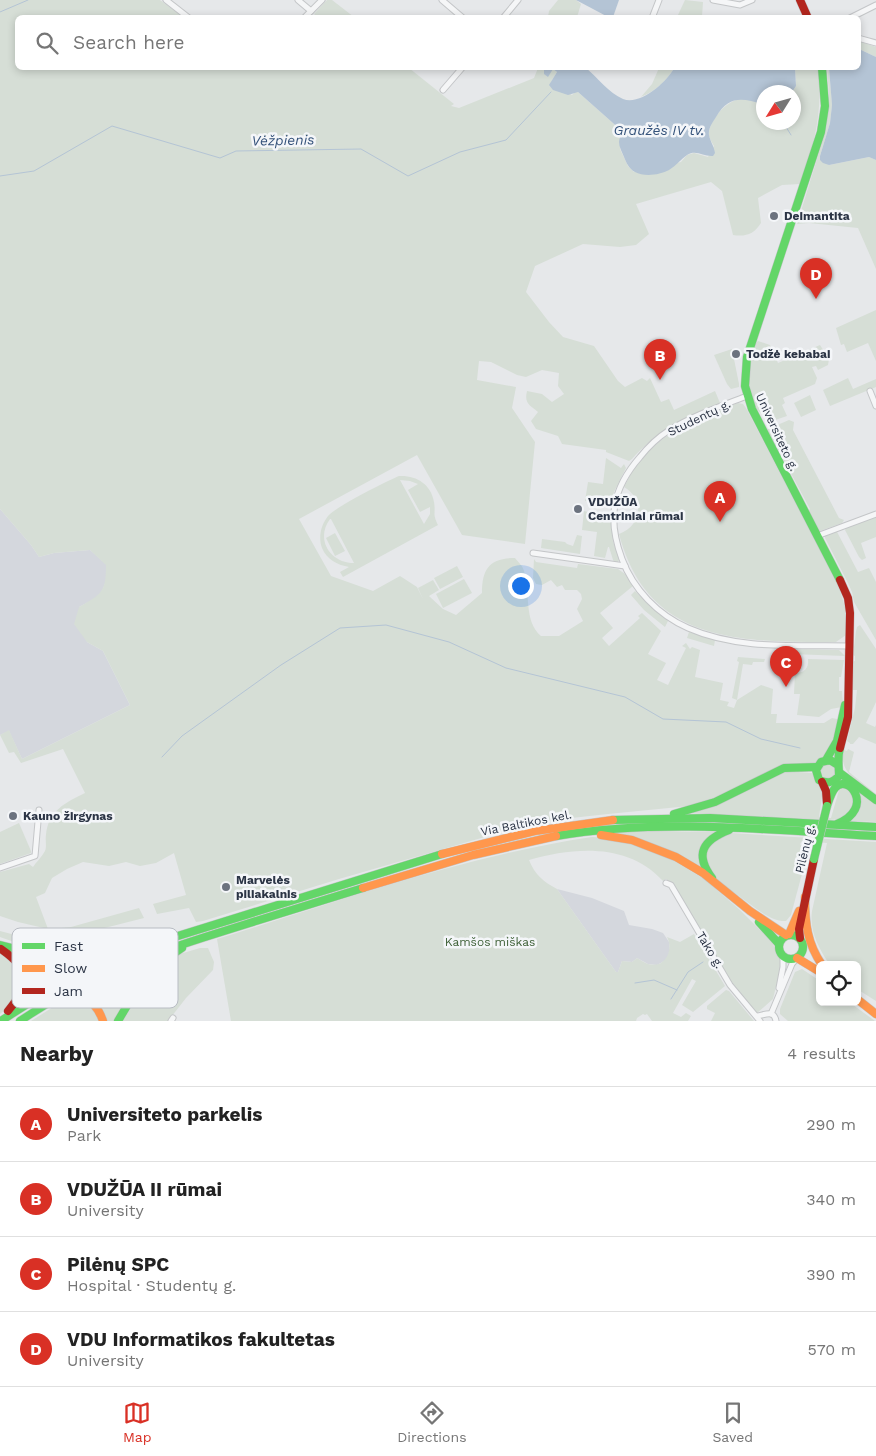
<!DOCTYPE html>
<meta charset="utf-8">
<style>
:root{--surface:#fff;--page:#f6f6f6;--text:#222;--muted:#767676;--line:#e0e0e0;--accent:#d93025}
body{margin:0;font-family:"Work Sans",sans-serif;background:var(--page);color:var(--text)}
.controls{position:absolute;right:15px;bottom:15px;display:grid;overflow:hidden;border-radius:8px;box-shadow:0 2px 8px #0003}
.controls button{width:45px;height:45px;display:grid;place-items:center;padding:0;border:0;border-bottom:1px solid var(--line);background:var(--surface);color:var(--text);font:25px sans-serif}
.compass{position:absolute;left:756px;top:85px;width:45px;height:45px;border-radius:50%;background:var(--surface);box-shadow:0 2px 8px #0003;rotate:233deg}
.you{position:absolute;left:520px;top:585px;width:18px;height:18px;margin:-12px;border:4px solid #fff;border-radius:50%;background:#1a73e8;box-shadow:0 0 0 8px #1a73e833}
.badge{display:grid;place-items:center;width:32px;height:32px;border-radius:50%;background:var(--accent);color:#fff;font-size:16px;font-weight:700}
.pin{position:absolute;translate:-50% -41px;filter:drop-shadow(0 1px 2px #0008)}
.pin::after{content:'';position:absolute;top:26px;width:18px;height:15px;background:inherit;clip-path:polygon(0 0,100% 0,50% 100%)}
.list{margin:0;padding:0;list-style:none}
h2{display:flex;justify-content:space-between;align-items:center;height:65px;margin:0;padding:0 20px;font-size:21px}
h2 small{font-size:16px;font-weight:400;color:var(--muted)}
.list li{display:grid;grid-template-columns:32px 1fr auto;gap:15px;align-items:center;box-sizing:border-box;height:75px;padding:0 20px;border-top:1px solid var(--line)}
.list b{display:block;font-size:19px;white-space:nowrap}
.list p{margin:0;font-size:16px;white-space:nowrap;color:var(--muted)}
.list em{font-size:16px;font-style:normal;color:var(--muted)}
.icon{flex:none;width:28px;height:28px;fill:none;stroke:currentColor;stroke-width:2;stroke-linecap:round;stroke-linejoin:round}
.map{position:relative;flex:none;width:876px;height:1021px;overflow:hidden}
.search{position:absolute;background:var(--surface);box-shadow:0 2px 8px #0003;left:15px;right:15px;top:15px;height:55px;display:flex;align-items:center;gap:12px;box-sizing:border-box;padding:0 18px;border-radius:8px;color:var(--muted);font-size:19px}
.sheet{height:365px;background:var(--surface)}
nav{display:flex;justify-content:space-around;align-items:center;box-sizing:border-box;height:70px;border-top:1px solid var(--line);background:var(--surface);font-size:14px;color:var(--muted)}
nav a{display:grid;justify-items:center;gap:2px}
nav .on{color:var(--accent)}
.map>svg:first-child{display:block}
.built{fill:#d4d7dd}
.green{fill:#d6ded6;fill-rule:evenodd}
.water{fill:#b4c4d5}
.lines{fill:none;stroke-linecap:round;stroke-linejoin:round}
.stream{stroke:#b4c4d5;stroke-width:1}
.street-casing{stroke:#c4c6c8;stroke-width:7}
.fast-casing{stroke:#c4c6c8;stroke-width:9}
.slow-casing{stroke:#c4c6c8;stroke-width:9}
.jam-casing{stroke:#c4c6c8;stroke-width:9}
.street{stroke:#f5f6f7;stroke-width:5}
.fast{stroke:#63d668;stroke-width:8}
.slow{stroke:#ff974d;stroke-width:8}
.jam{stroke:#b3261e;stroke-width:8}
.fast-bridge-casing{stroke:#c4c6c8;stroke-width:9;stroke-linecap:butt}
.fast-bridge{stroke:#63d668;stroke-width:8}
.poi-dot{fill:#6c737f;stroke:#f4f6f9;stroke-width:2}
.labels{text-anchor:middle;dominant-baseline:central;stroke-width:5;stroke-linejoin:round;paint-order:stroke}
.poi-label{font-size:12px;font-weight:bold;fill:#2b3445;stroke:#f4f6f9;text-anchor:start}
.street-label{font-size:12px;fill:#2b3445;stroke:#f4f6f9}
.park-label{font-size:12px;fill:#3f6138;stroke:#f4f6f9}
.water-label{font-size:14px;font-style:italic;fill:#34527a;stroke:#f4f6f9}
.key{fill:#f4f6f9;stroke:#b8bcc3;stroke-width:1}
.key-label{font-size:14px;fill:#2b3445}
</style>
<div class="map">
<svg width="876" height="1021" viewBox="0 0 876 1021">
<rect width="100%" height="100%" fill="#e6e8ea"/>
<g class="built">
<polygon points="0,509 31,545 39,557 54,553 90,550 107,565 106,581 100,596 79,607 87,642 103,651 130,705 22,759 9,731 0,735"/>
<polygon points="557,889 592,898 624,911 629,925 652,929 663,933 669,942 670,951 666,960 657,965 648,964 637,958 632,962 622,961 618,972 616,972"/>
</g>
<g class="green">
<path d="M0,0H160L183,17L18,18V68H409L454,104L451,106L459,108L534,78L538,68H544L543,70L553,69L557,72L551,82L572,95L576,91L578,92L622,131L620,149L628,166L634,172L681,162L687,155L694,153L708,157L714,146C712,143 710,139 709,136C707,122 727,100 740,99C748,98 756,102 763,104L764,122H794L792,92L796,86L795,68H818C823,113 815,142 800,184L782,185L758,198L761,223C754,234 746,237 733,235L722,191L711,182L636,204L649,234L636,245L620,247L583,244L535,266L526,292L549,322L563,337L594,346L618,381L625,387L642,378L647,381L650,378L661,402L669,399L674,410L715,391L720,403C686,418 656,431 632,459L629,461L606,452V450L562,444L558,436L536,429L531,421L538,412C530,405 524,404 527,391L542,394L552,402L564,394L558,386L559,373L542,370L526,377L517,375L491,362L479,361L477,380L516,387L512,408L535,442L525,544L462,535L417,455L299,519L331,576L373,591L400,576L417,587L423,599L418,588L433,580L439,590L429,596L443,609L456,615L482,593C482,568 490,558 515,558C518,562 523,566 524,571C531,593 523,620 541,636H559L583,621L577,609L582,599L581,594L577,590H565L562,585L557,587L551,580L542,585L536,584L533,578L534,559L536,562L577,568L578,564L618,569L625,574L633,586L600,613L613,628L602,638L609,646L640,618L638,616L642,613L661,631L648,654L666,663L657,680L668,685L686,648L682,646L686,643L690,649L692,647L700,650L695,677L723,683L720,700L729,702L727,706L734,708L737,700L732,698L739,662L737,661L738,657L765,659L764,662H753L752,665L743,664L737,700L761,685L773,689L771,714H777L776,723H824L832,718L837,719L838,723L829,751L826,756L812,765L789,764L713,798L689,806L608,814L562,819L520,827L339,879L203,921L196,922L189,908L157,914L153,904L186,895L174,853L156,863L140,866L126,862L109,866L83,862L67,869L52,878L45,893L36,897L48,929L18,922L0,916V872L29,864L33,867C36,862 42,857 45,851C47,846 45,840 46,835C48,811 66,802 85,793L63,749L21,763L14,752L9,753L0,735L9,730L22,759L130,705L103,651L87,642L74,624L79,607C102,594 106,592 106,565L90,550L54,553L39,557L31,545L0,509Z"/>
<polygon points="327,0 332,0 354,17 318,17 314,14"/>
<polygon points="558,0 576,0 581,4 577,17 548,17 549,11"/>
<polygon points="685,0 703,2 702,17 677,17"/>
<polygon points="859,41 876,47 876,57 859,49"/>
<path d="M659,68H674C668,80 654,92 641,97L652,84Z"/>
<polygon points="827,68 829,68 832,105 830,123 820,156 829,165 869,157 876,160 876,269 858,228 809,223 797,224 826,130 829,95"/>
<polygon points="876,310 876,361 868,343 847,352 844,344 841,345 836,328"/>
<path d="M758,341L770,345L778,363L820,345L829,359L828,365L818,370L816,366L812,367L817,378L815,384L783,398L785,403L782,405L787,416L772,421L769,415L765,416C741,403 749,365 755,344Z"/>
<polygon points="732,349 739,384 739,387 731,389 727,384 714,355"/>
<polygon points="848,378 853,389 876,379 876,387 830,406 823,390"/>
<polygon points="810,395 816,410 801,417 794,403"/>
<path d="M738,403L743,404L746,408L838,584L845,607L846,635L836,642C741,642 648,644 619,534C641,526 646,500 624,487C628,480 631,472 636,466C659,432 702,418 738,403Z"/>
<polygon points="789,420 794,422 793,430 839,518 844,520 842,523 820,531 818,530 808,511 810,509 771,436 769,437 768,429"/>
<polygon points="606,458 621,468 624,464 626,468 614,492 612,502 608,502 605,498 597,502 585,501 588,482 603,484"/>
<path d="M399,476C416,475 431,484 434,502C436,514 432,513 438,525L343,577L340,572L349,567C338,565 327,560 322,548C318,537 321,525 328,516C337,506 385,482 399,476ZM400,480L410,481L418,484L408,490L420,512L430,507V514L424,524ZM330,519H331L354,563C330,563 315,539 330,519Z"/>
<polygon points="584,511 596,514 603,521 605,516 610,516 613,541 619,560 617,563 614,563 609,547 608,547 605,558 594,556 597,532 582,530"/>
<polygon points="876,516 876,537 861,543 866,558 862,560 859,557 845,530 846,528"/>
<polygon points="836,530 858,572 869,568 876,582 876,640 854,602 852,592 848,583 825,538 825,536"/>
<polygon points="335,533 345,551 335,556 326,538"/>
<polygon points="577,535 582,536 580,554 541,548 542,539 565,542 567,544 573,546"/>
<polygon points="457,566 463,577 440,589 434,578"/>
<polygon points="464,579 472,593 443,608 436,594"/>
<polygon points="635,591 652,608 668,621 665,627 644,610 631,595"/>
<polygon points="860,625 876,649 876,702 866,723 875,727 876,725 876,744 859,737 853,744 850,744 850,743 847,741 855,708 857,690 853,690 852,662 855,661 855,656 853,655 856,631 857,627"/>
<polygon points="689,632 715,640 714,646 687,638"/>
<polygon points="791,649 839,650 845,656 791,654"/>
<path d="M808,659L844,660L841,677H839V691H842L843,704L842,707L831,709L819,717L797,715L800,694H794L795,673C804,673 809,669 808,659Z"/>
<path d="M848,749L854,752L849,772L876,794V797C861,784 837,772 844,750L847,751Z"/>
<circle cx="828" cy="771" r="8"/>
<polygon points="785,771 812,773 823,790 819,817 831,818 839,790 844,787 854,794 852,812 840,819 830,820 690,813"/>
<polygon points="857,788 876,804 876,822 850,821"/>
<polygon points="19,823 31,851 31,853 0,864 0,832"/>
<path d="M651,831L714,832L876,842V1001L857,989V965H830C819,949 809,931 812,911L827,843L802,841L800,844L807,855L791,915L786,921C770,922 752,905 739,896C702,869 657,852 616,832Z"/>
<path d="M592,837L609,838L656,850L704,879L740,910L772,942L782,963L773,999L757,1013L728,978L673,885L666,879L663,881C628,843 575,847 529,860C535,875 544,882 557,889L616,972H618L622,961L632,962L637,958C641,960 645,963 648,964C665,969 674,950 667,937L680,942L694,934L725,986L693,1012L682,1005L696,981L692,979L673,1013L681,1017L686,1013L691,1016L688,1021H652L647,1014L645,1015L643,1014L637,1018L636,1021H231L217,939C340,901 464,856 592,837Z"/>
<polygon points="139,908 144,918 69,937 62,932 61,928 71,927"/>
<polygon points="0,931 46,943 79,944 121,938 125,938 125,941 63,951 31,948 0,937"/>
<polygon points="200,948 208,948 214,962 213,970 186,998 168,1021 123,1021 151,976 180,954"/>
<polygon points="0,953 18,966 23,981 8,1007 0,1014"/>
<polygon points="164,956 116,1021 105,1021 104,1015 74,993 112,974"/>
<polygon points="802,969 820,981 820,1002 849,1002 875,1021 788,1021 780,1014 780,1009 795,972"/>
<polygon points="726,990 729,991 754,1021 711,1021 715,1013 707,1009 707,1006"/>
<polygon points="78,1000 92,1006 100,1021 31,1021 58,1004"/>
</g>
<g class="water">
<polygon points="576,0 619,0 613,17 610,18"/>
<polygon points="859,49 876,57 876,160 869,157 829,165 823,163 820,160 820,156 830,123 832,105 829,68 858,68"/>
<path d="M544,68H586C597,77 609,93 623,99C640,106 667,82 674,68H795L796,86L792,92H764L763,104C742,98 729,95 716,117C713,122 708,128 709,135C710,141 714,146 715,153L713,156C704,157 696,149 687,155C681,159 676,166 669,170C660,175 644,177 635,172C629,169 626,162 624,157C622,152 619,147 619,142C619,139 621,135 622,131L578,92L568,95L553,90L549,85L557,72L553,69L548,77L544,74Z"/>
</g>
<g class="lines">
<g class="stream">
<polyline points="0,12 28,0"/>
<polyline points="783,122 791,135"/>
<polyline points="0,176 34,171 112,126 220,158 236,151 361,149 408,176 460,152 506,140 551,92"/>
<polyline points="162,757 182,736 281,665 340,628 386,625 449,642 506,668 625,697 663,719 726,722 761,739 800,748"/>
<polyline points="635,983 654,980 677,990"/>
<polyline points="671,999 688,972 703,962"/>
</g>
<defs>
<g id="street">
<polyline points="166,0 189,18"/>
<polyline points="298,0 311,11"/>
<polyline points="442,0 463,18"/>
<polyline points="713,0 740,5 752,0"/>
<polyline points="304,18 322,0"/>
<polyline points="503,18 518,0"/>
<polyline points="652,18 659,0"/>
<polyline points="850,18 876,5"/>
<polyline points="858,38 876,43"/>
<polyline points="443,90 462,68"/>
<polyline points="870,391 876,406"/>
<path d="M747,396C721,406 692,416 668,431C657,438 648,447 640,457C612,489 607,519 622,559C633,589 658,615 688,628C738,650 796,645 850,646"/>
<polyline points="817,536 876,514"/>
<polyline points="533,553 625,566"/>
<polyline points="0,868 35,856 39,810"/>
<polyline points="666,883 671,885 730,985 760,1021"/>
<polyline points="779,988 783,967 783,956"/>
<polyline points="771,1014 792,964 797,958"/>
<path d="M757,1016C765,1015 774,1009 776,1021"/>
<polyline points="171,1021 173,1018"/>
</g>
<g id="fast">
<polyline points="822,68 825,106 821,132 747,357 745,386 752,409 840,580"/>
<polyline points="826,760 837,741 845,705"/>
<path d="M838,765L830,760L821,762L816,770L819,780C828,784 832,783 839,776C839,766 837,758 840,748"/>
<polyline points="840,773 876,800"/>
<path d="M827,806C829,800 831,793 835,788C848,772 876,808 837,824"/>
<polyline points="674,814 715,802 784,768 817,767"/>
<polyline points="613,820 710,818 876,827"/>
<path d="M556,836C662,818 769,830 876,836"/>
<path d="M712,878C694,854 703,840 729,830"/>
<polyline points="759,922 779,944"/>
<circle cx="791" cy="947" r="12"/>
<path d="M0,945C53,960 84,953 137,944"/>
<path d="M1,1021C44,992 88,968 136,949L442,854"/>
<path d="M20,1021C82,978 150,954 221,932C268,917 315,903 363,888"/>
<path d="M118,1021C137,988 149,969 182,948"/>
</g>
<g id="slow">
<polyline points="601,835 632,840 676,857 703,873 750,911 786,935"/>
<polyline points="442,854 535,831 613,820"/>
<polyline points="363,888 473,855 556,836"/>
<path d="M805,897C805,923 807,943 822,965"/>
<polyline points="789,934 799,911"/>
<polyline points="797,958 820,972"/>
<polyline points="857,999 876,1014"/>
<path d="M55,1002C79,995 94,995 103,1021"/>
</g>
<g id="jam">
<polyline points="800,0 808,18"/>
<polyline points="840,748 848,717 850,613 848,598 840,580"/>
<polyline points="822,782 826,791 827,804"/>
<polyline points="800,938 799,929 814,859"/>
<path d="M1,949C31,970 31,983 8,1011"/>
</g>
</defs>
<use href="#street" class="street-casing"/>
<use href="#fast" class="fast-casing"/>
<use href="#slow" class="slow-casing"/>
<use href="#jam" class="jam-casing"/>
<use href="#street" class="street"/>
<use href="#fast" class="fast"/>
<use href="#slow" class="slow"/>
<use href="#jam" class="jam"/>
<defs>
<polyline id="fast-bridge" points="814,859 827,806"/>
</defs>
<use href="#fast-bridge" class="fast-bridge-casing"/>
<use href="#fast-bridge" class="fast-bridge"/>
</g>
<g class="poi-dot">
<circle cx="774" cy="216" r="5"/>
<circle cx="736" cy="354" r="5"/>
<circle cx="578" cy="509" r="5"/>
<circle cx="13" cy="816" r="5"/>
<circle cx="226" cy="887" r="5"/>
</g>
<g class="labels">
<g class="poi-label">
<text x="784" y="216">Deimantita</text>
<text x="746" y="354">Todžė kebabai</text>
<text x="588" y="502">VDUŽŪA<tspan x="588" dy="14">Centriniai rūmai</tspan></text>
<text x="23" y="816">Kauno žirgynas</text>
<text x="236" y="880">Marvelės<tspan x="236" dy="14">piliakalnis</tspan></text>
</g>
<g class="street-label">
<text transform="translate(699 418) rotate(-26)">Studentų g.</text>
<text transform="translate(777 432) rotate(65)">Universiteto g.</text>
<text transform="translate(526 823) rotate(-11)">Via Baltikos kel.</text>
<text transform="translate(805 849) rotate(-76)">Pilėnų g.</text>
<text transform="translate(710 950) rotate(59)">Tako g.</text>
</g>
<g class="park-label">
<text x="490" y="942">Kamšos miškas</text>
</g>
<g class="water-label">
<text x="659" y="130">Graužės IV tv.</text>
<text transform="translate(283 140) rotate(-1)">Vėžpienis</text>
</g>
</g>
<rect x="12" y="928" width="166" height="80" rx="8" class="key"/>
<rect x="22" y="943" width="23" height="6" fill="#63d668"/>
<rect x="22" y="965" width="23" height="7" fill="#ff974d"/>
<rect x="22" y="988" width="23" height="6" fill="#b3261e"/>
<g class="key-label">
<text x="54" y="951">Fast</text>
<text x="54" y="973">Slow</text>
<text x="54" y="996">Jam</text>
</g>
</svg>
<div class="controls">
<button><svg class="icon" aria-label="locate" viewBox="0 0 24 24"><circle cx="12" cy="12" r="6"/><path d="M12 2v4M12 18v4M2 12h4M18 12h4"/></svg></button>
</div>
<svg class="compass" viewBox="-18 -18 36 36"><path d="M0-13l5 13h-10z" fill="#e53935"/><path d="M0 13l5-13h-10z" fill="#767676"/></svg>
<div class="you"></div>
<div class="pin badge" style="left:720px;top:522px">A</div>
<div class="pin badge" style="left:660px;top:380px">B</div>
<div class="pin badge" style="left:786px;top:687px">C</div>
<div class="pin badge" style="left:816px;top:299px">D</div>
<div class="search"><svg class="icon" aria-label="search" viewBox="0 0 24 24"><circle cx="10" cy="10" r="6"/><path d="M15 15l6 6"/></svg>Search here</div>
</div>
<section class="sheet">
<h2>Nearby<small>4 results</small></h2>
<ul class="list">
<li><span class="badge">A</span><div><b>Universiteto parkelis</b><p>Park</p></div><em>290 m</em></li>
<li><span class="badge">B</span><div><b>VDUŽŪA II rūmai</b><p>University</p></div><em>340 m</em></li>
<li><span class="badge">C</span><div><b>Pilėnų SPC</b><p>Hospital · Studentų g.</p></div><em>390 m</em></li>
<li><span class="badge">D</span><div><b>VDU Informatikos fakultetas</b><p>University</p></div><em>570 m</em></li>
</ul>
</section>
<nav>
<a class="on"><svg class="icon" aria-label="map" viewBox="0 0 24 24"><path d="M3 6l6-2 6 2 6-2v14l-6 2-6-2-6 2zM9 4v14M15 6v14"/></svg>Map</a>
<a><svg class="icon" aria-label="directions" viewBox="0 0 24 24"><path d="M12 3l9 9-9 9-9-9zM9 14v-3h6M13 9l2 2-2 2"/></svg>Directions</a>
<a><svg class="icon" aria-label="saved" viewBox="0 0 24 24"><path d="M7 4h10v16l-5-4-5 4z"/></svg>Saved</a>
</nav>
